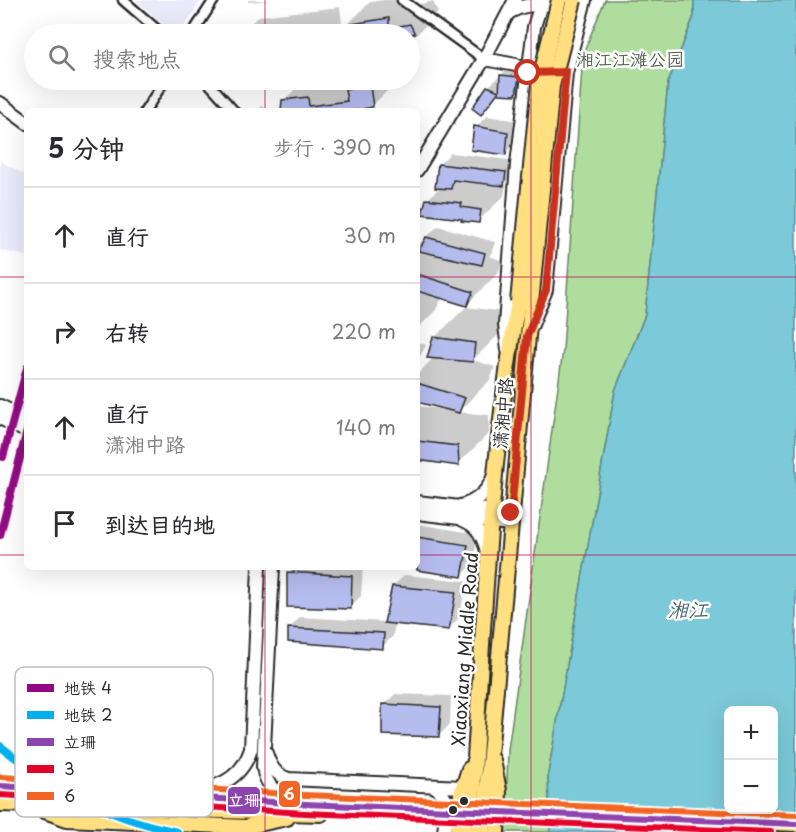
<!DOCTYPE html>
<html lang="zh">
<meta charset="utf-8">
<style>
:root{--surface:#fff;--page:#f2f2f3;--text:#2b2b33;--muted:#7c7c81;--line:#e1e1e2}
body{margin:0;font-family:"Playpen Sans","LXGW WenKai TC",sans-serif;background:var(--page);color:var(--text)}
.controls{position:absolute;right:18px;bottom:18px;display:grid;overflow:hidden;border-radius:9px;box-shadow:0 6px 24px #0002}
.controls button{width:54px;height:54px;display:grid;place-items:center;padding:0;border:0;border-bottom:2px solid var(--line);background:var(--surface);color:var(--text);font:30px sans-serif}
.stop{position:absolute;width:18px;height:18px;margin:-14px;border:4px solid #c8321e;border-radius:50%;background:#fff}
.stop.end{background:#c8321e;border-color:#fff;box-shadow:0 2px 6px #0008}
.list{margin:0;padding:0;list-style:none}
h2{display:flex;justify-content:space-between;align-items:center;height:78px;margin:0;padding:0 24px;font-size:26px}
h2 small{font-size:20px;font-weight:400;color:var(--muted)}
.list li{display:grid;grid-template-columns:39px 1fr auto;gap:18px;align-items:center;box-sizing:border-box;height:96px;padding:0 24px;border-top:2px solid var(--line)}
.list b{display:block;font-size:22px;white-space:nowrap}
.list p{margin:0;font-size:20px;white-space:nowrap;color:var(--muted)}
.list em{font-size:20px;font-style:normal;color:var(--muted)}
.icon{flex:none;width:33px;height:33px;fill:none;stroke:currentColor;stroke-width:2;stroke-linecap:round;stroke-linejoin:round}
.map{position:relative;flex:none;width:796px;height:832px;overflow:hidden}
.search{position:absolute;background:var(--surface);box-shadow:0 6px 24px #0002;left:24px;top:24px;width:396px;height:66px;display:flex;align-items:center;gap:15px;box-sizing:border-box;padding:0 21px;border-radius:33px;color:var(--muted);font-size:22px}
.panel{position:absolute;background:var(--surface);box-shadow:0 6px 24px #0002;left:24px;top:108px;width:396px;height:462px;border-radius:9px}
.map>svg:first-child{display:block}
.built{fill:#e9ebfa}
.green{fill:#aedd9d;stroke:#6c8464;stroke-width:1.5}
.water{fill:#7bc9d9;stroke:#5b8a93;stroke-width:1.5;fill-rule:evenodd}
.pier{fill:#fff}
.shadow{fill:#0003}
.building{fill:#b5bcee;stroke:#2b2b2b;stroke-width:1.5}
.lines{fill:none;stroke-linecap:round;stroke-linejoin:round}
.street-casing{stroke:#2b2b2b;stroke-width:13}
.secondary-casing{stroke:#2b2b2b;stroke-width:16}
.primary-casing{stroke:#2b2b2b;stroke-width:18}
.street{stroke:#fff;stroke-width:8}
.secondary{stroke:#fff;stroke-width:12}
.primary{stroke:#ffdf80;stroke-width:14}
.primary-bridge-casing{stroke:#2b2b2b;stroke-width:18;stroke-linecap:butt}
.primary-bridge{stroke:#ffdf80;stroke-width:14}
.bus-1-casing{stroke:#fff;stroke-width:10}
.bus-2-casing{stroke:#fff;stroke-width:10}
.bus-3-casing{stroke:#fff;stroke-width:10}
.bus-1{stroke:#8e44ad;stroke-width:6}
.bus-2{stroke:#e4002b;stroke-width:6}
.bus-3{stroke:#f26522;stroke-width:6}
.metro-1-casing{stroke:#fff;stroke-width:12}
.metro-2-casing{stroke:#fff;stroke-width:12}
.metro-1{stroke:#920783;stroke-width:8}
.metro-2{stroke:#00afec;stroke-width:8}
.route{stroke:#c8321e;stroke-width:8}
.grid{fill:none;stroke:#c2185b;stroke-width:1.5;stroke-opacity:0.55}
.bus-dot{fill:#2b2b2b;stroke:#fff;stroke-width:2}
.labels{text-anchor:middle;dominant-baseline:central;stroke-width:5;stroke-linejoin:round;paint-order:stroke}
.park-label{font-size:18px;fill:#52604d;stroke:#fff}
.street-label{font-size:18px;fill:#2b2b2b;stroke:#fff}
.water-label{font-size:20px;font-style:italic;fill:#476268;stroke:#fff}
.key{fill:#fff;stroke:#bfbfbf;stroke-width:1.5}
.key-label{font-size:16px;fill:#2b2b2b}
.line-badge{stroke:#fff;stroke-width:2}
.badge-label{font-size:16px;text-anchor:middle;font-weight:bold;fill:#fff}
</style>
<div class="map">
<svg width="796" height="832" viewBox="0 0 796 832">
<rect width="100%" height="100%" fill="#fff"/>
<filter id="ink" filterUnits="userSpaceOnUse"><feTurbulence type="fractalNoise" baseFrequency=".0167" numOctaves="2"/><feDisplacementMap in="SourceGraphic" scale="12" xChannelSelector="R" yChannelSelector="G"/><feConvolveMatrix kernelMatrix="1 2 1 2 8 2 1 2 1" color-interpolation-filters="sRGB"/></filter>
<g filter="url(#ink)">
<g class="built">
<polygon points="136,0 202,0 179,34 174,34"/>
<polygon points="0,161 27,176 27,256 0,250"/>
</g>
<polygon class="green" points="605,0 694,0 694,16 668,83 645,315 615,391 548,774 550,832 505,832 508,750 563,350 583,54"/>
<path class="water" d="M694,0H796V832H550L548,774L615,391L645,315L668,83L694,16ZM728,710H774V810H728Z"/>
<polygon class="pier" points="547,810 796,821 796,832 697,832 547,827"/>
<g class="shadow">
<polygon points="248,0 271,0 248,2"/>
<polygon points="384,0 411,0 412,6 433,1 438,13 415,36 349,34 347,25 370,2"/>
<polygon points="340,7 343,34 238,34 259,16"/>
<polygon points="513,64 529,66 526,82 515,94 499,92 481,113 488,87"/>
<polygon points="305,80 332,80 332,84 357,80 395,80 396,82 373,105 364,107 360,111 283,111 283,101"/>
<polygon points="262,106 269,111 256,111"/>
<polygon points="487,116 519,121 517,142 505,153 476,127"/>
<polygon points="451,153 517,161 515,173 504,184 506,184 504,196 478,221 427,200 440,187 439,164"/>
<polygon points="438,226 495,242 492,252 489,256 503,261 498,273 467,304 443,297 435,311 417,329 417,246"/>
<polygon points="466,307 505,312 503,330 473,360 495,367 490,380 458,412 489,415 489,433 458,464 417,458 417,406 448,410 449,408 417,400 417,375 434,357 434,338"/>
<polygon points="417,342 426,345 417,362"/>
<polygon points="417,524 478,534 473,564 462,576 406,567 417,567"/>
<polygon points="294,567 363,567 361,596 350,607 289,573"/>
<polygon points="405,575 466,581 460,617 449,628 395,622 393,636 382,647 289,629 300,617 385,622 393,586"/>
<polygon points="395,694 451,696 450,724 439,736 384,705"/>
</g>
<g class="building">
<polygon points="389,18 389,28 410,24 415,34 348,34 345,25"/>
<polygon points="500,75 519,77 516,95 499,94"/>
<polygon points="370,86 373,107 353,111 281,111 282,100 308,97 309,106 347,101 345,89"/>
<polygon points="487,86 499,91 481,115 472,108"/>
<polygon points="474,126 508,132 506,155 471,150"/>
<polygon points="438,164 506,172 504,186 453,180 451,189 435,188"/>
<polygon points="426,199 462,203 461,207 481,210 479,223 461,221 462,219 422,214"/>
<polygon points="426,237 485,253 482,265 419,251"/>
<polygon points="417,274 473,292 467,306 417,291"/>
<polygon points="433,337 475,343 473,362 427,358"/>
<polygon points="417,383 465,398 459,413 417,402"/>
<polygon points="417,441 458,446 459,466 417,460"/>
<polygon points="417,537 468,545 462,577 417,570"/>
<polygon points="287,572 352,576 351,609 287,607"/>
<polygon points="392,586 456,592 449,630 384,623"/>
<polygon points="288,628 384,633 383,649 288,642"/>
<polygon points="382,704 441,707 439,737 382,735"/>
</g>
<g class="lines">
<defs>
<g id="street">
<polyline points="123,0 162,34"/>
<polyline points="402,0 484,59"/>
<polyline points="192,34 214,0"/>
<polyline points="206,80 234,111"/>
<polyline points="145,111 165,80"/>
</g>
<g id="secondary">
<path d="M510,12C531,0 557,4 581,12"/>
<polyline points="484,59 516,65 528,73 534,73"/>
<polyline points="0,103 27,123"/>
<polyline points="417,170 484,59 515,0"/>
<polyline points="531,327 546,290 566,73 585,0"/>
<polyline points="508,350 505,325 517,164 534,27 542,0"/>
<polyline points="0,406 27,419"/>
<polyline points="0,418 27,432"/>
<polyline points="417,502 511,513"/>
<path d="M460,506C477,502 488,492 494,475"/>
<polyline points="417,513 510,524"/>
<path d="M463,520C477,525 484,538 487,552"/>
<path d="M273,567L263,767C266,787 277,795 295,801"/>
<path d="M266,753C270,766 275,775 289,779L463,787"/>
<path d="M434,786C453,800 446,811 444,832"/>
<path d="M184,793C215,789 241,781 251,749L259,567"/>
</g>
<g id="primary">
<polyline points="493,760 499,791 497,832"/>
<polyline points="0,786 305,804 433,809"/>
<polyline points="0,804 321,814"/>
<polyline points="39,809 67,819 245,827 287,818"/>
<polyline points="457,832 461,794 469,769"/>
<path d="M470,832C483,655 487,477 518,302"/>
<polyline points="483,832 531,304"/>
</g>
</defs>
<use href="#street" class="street-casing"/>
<use href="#secondary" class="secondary-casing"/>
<use href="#primary" class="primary-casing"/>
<use href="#street" class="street"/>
<use href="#secondary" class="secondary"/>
<use href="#primary" class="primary"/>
<defs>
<g id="primary-bridge">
<polyline points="518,302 539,83 559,0"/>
<polyline points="531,304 552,86 574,0"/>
<polyline points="433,809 796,824"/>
</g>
</defs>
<use href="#primary-bridge" class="primary-bridge-casing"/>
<use href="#primary-bridge" class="primary-bridge"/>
<defs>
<polyline id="bus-1" points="0,786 305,804 796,824"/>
<polyline id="bus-2" points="0,795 305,813 771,832"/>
<polyline id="bus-3" points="1,777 305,795 796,815"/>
</defs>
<use href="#bus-1" class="bus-1-casing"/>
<use href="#bus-2" class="bus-2-casing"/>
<use href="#bus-3" class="bus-3-casing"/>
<use href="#bus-1" class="bus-1"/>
<use href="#bus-2" class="bus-2"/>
<use href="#bus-3" class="bus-3"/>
<defs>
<g id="metro-1">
<polyline points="3,457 27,368"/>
<polyline points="0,535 27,431"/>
</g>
<path id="metro-2" d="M0,746C58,791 105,817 177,832"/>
</defs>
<use href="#metro-1" class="metro-1-casing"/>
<use href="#metro-2" class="metro-2-casing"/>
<use href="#metro-1" class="metro-1"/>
<use href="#metro-2" class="metro-2"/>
</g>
</g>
<g class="lines" filter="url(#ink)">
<polyline class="route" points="511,513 527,336 546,290 566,72 528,73"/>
</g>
<path class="grid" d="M265,0V34M531,0V832M265,80V111M0,277H27M417,277H796M0,555H27M417,555H796M265,567V832"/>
<g class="bus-dot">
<circle cx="464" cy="801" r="5"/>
<circle cx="453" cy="810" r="5"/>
</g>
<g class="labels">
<g class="park-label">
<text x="630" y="58">湘江江滩公园</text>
</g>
<g class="street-label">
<text transform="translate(502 413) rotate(-85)">潇湘中路</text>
<text transform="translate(464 649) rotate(-86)">Xiaoxiang Middle Road</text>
</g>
<g class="water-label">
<text x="688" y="609">湘江</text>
</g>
</g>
<rect x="15" y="667" width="198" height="150" rx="9" class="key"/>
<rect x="27" y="684" width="27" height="8" fill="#920783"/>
<rect x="27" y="711" width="27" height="8" fill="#00afec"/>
<rect x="27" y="738" width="27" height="8" fill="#8e44ad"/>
<rect x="27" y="765" width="27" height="8" fill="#e4002b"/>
<rect x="27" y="792" width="27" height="8" fill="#f26522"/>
<g class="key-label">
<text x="64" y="694">地铁 4</text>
<text x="64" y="721">地铁 2</text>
<text x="64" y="748">立珊</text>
<text x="64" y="775">3</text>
<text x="64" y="802">6</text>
</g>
<g class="line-badge">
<rect x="278" y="780" width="23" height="28" rx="6" fill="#f26522"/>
<rect x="227" y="786" width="34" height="29" rx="6" fill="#8e44ad"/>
</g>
<g class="badge-label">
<text x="289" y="800">6</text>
<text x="244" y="806">立珊</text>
</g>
</svg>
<div class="controls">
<button>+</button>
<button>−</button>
</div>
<div class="stop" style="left:528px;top:73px"></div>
<div class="stop end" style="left:511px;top:513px"></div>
<div class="search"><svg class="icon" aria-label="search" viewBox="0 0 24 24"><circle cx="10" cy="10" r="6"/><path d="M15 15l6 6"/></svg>搜索地点</div>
<section class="panel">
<h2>5 分钟<small>步行 · 390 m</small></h2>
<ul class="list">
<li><svg class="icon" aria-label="ahead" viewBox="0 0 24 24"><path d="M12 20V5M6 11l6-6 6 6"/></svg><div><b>直行</b></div><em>30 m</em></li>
<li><svg class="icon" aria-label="right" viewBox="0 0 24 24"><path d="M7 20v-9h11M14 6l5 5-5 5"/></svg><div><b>右转</b></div><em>220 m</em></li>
<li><svg class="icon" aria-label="ahead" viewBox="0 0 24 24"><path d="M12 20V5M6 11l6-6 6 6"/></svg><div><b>直行</b><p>潇湘中路</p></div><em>140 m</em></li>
<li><svg class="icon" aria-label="arrive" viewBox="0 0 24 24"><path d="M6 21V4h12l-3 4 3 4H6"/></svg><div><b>到达目的地</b></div></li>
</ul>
</section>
</div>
